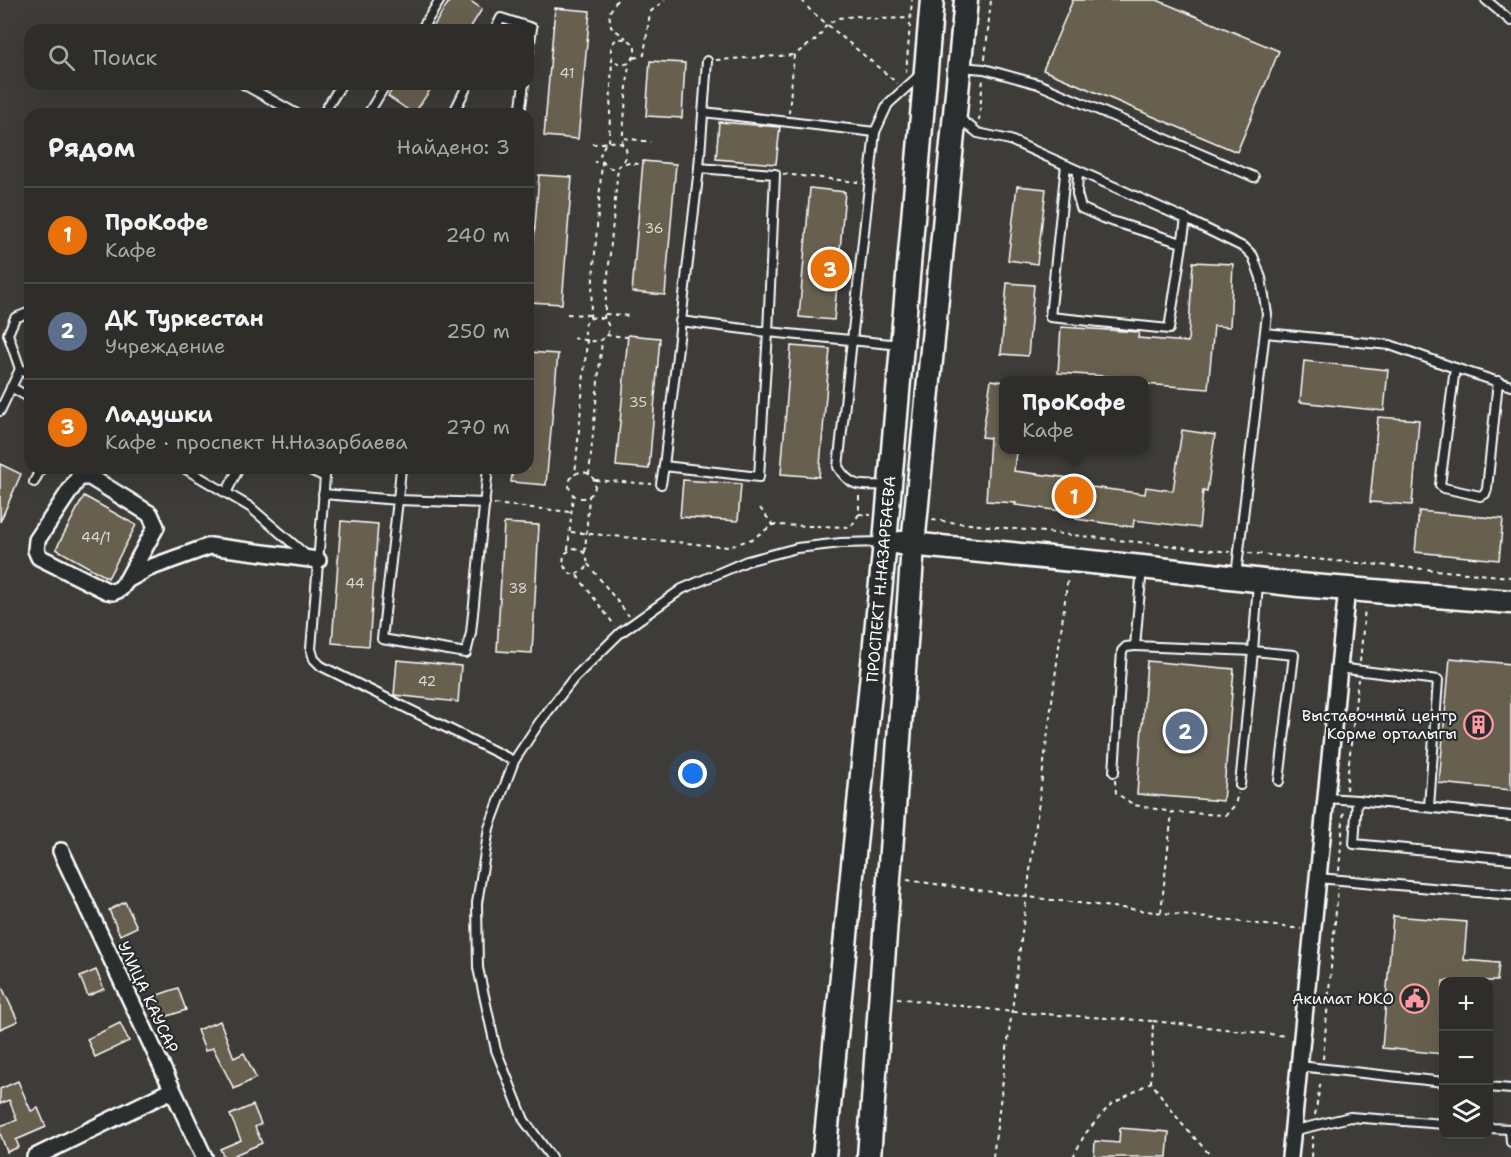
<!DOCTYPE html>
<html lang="ru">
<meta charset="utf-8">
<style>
:root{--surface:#2e2d2a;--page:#363532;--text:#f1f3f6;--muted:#a7a8a8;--line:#494947;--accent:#e69b98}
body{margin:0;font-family:"Shantell Sans",sans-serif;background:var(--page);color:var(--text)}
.controls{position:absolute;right:18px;bottom:18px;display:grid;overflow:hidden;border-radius:12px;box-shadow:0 6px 24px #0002}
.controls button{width:54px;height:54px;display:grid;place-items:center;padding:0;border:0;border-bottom:2px solid var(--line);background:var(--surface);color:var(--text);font:30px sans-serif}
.you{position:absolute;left:693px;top:774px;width:21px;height:21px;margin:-15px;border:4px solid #fff;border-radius:50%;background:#1a73e8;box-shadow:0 0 0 9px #1a73e833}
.badge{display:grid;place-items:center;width:39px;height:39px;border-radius:50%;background:var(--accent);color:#fff;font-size:20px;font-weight:700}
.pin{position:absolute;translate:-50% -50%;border:3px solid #fff;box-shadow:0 2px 6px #0006}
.popup{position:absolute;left:999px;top:376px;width:150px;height:78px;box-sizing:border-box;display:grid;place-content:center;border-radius:12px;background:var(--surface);filter:drop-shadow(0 2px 4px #0005);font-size:20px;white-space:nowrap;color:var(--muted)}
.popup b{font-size:22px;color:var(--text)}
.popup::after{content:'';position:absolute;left:50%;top:100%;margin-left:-12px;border:12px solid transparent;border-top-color:var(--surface)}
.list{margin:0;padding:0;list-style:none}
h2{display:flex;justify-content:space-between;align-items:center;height:78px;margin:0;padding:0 24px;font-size:26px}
h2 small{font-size:20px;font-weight:400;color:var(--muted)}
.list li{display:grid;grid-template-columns:39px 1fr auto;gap:18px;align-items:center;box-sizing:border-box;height:96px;padding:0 24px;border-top:2px solid var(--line)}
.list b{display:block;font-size:22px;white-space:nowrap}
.list p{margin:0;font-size:20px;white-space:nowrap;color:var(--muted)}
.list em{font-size:20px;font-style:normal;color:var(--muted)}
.icon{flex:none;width:33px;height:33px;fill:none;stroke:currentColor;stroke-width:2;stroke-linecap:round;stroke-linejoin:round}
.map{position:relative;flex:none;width:1511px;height:1157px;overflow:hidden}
.search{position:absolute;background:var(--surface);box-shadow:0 6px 24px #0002;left:24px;top:24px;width:510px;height:66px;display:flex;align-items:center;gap:15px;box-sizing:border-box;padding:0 21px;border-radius:18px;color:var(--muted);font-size:22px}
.panel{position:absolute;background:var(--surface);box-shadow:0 6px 24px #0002;left:24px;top:108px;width:510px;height:366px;border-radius:18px}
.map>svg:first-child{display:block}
.building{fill:#686050;stroke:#fff;stroke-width:1.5}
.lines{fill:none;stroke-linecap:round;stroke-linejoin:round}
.lane-casing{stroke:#fff;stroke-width:12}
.street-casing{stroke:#fff;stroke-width:20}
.secondary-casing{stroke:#fff;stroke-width:27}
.path{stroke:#fff;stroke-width:2;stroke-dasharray:4.5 4.5;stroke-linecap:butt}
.lane{stroke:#2a2d2e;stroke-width:8}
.street{stroke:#2a2d2e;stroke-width:15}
.secondary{stroke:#2a2d2e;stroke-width:22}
.labels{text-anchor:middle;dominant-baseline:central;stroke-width:4.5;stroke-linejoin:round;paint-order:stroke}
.number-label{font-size:14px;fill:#d9d7d3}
.street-label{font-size:16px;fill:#fff;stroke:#2a2d2e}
.poi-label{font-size:16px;fill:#fff;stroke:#2a2d2e;text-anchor:end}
</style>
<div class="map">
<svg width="1511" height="1157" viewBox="0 0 1511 1157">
<rect width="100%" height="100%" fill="#3d3c38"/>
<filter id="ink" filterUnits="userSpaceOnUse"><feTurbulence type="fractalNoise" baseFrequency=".0167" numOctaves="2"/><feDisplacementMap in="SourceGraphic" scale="12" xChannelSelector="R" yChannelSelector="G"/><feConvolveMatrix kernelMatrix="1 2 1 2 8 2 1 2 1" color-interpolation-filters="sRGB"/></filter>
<g filter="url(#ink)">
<g class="building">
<polygon points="450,0 469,0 482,9 469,30 431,30"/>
<polygon points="1073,0 1157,0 1279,51 1237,152 1043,70"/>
<polygon points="555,8 590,11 578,139 544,136"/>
<polygon points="650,61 685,63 682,118 646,116"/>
<polygon points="396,84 434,84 414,114 388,96"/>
<polygon points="719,122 780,127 776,164 716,159"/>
<polygon points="643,161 676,164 665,295 632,292"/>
<polygon points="539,175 572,177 562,304 529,302"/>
<polygon points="1017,186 1046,189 1037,264 1008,260"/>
<polygon points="810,188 845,192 834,320 799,317"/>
<polygon points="1193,262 1233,264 1230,327 1214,326 1208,389 1144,384 1144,381 1136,381 1137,378 1058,373 1061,327 1139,332 1138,338 1188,342"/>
<polygon points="1007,283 1034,285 1028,356 1001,354"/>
<polygon points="628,335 660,338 649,469 616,466"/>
<polygon points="791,346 830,349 819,477 781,474"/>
<polygon points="528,352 558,354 546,485 511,482 513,468 528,468"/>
<polygon points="1304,361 1388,370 1384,411 1300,402"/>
<polygon points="991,380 1004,382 1004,451 1016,452 1014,471 1077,479 1076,485 1145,494 1146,487 1173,491 1182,430 1215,435 1207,492 1203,491 1199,528 1134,520 1133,527 1076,519 1077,513 1015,505 1016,503 986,501 990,438 982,437"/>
<polygon points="1378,417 1419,420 1412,505 1370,502"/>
<polygon points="0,464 21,474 0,522"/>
<polygon points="683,480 741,484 738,521 680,517"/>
<polygon points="84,496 136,525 108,578 56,549"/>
<polygon points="1419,511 1503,519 1499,560 1415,552"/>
<polygon points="341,521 378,524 369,646 332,643"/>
<polygon points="504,523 539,525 532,653 497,651"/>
<polygon points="1450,658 1511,664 1511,790 1439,783"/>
<polygon points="397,660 461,666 458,702 394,695"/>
<polygon points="1147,661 1234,669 1223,801 1137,794"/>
<polygon points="125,902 137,927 120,935 109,910"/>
<polygon points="1393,916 1467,922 1464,960 1499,963 1497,981 1443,981 1443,1054 1382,1048"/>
<polygon points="96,970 104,989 88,996 80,977"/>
<polygon points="0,983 18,1021 0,1029"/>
<polygon points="178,988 186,1010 162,1018 155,996"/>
<polygon points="220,1021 234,1058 244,1053 256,1078 234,1089 213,1048 205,1051 197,1030"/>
<polygon points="120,1023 129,1041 95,1057 87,1039"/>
<polygon points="18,1081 31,1111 38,1108 46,1127 16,1140 19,1147 7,1152 0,1133 0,1126 17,1120 9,1100 0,1104 0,1089"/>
<polygon points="253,1105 261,1124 255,1127 262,1143 230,1157 224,1157 220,1149 241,1140 230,1115"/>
<polygon points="1120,1128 1169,1132 1167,1157 1094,1157 1095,1141 1119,1143"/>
</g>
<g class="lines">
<defs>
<g id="lane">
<polyline points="1486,0 1511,21"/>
<polyline points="421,30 440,0"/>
<polyline points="495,30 501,18 532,28 528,56"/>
<polyline points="961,67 984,69 1038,84 1254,177"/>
<polyline points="243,84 297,114"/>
<polyline points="703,112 875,132"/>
<polyline points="323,114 341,85 340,84"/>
<polyline points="368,114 386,84"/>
<polyline points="453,114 468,84"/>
<polyline points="520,114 524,84"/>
<polyline points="959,118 978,133 1010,140 1186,219 1245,248 1253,256 1261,278 1267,314 1236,576"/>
<polyline points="1066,165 1050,317 1169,329 1186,219"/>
<polyline points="699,168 707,61"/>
<polyline points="1078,171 1077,194 1081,208 1105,219 1182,243"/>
<polyline points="30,312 15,318 8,334 20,369 30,376"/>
<polyline points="680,321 768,332 775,174 699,168 664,466 759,477 768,332 901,345"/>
<polyline points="1265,333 1390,345 1455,368 1440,485 1444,488 1480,496 1485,494 1487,489 1498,381"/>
<polyline points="1455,368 1511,386"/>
<polyline points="11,387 30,398"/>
<polyline points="0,411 20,369"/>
<polyline points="184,468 250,507 306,555"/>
<polyline points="306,468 325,477"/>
<polyline points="323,468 325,477 311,649 314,659 321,666 514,761"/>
<polyline points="401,468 398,500 485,503"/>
<polyline points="34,482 41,468"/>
<polyline points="661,484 664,466"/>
<path d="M888,485C864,485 852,490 838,467L875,132L888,104L921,74"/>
<polyline points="226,493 239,468"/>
<polyline points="323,494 398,500 382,639 466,653 471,633 488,468"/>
<polyline points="1142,568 1135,646 1253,651 1258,583"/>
<polyline points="1338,668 1438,680 1429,807"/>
<polyline points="1114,772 1122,651 1126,647 1135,646"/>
<polyline points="1240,785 1253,651 1294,655 1279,781"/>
<polyline points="1325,798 1357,800 1511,816"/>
<polyline points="1357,800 1354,844 1511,859"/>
<polyline points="1318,878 1511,895"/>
<polyline points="1299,1066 1444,1082"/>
<polyline points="1488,1087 1511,1089"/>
<polyline points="1488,1128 1511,1129"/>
<polyline points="1510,1129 1511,1142"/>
<polyline points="1292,1131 1350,1117 1444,1124"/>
<polyline points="551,1157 524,1120 496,1050 478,968 477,903 489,828 514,761 539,723 573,679 620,633 682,589 747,561 797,548 841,543 883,542"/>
</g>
<g id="street">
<polyline points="127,580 156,527 150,514 90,477 79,477 37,540 36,550 39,557 107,591 113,592 120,589 127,580 149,568 210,546 318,560"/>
<polyline points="61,851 204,1157"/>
<polyline points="35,1157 172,1090"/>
<polyline points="1290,1157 1347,588"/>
</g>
<g id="secondary">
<polyline points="900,543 1142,567 1299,585 1511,602"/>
<polyline points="824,1157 885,542 932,0"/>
<polyline points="869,1157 913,545 966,0"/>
</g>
</defs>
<use href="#lane" class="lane-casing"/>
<use href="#street" class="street-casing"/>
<use href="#secondary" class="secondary-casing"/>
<g class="path">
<polyline points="617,0 609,13 611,27 626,38"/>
<polyline points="802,0 810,10 897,83"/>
<polyline points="634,58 644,55 650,12 665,0"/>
<polyline points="985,59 991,0"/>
<polyline points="716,60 794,55"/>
<polyline points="906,73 912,0"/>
<polyline points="789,113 794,55 818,38 827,24 839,18 857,16 876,19 910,18"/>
<polyline points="979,121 983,79"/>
<polyline points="624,138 651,142"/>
<path d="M609,142L612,58C609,48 612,37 624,39C647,42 630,79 612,58"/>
<path d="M592,144C600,144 609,141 616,142C643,147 611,189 600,155L605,144"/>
<polyline points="622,144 629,63"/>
<polyline points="625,163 640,164"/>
<polyline points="783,174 858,182"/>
<polyline points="567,314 590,315"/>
<polyline points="605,314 631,316"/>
<polyline points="590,318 602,162 594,162"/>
<polyline points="604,319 618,167"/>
<polyline points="606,335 627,337"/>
<path d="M573,338C581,339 590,342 597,341C602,340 606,337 608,332C614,313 575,309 587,340L575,475"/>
<circle cx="582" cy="485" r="13"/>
<polyline points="589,475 602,340"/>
<polyline points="595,480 652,484"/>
<polyline points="494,504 571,512"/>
<polyline points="760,508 773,525"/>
<polyline points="859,514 871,515"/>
<polyline points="932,520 1230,552"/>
<polyline points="571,532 728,547 752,539 773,525 851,527 859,514 859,494"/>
<polyline points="568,550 573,494"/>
<polyline points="585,552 589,496"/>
<polyline points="1248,553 1511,577"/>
<polyline points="588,564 629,616"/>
<path d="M576,574L586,569C590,558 585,550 574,548L564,554L563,565L571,574H576L615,626"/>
<polyline points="1360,662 1365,608"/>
<polyline points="1115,780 1116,793 1134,805 1172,812"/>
<polyline points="1346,790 1358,679"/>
<polyline points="1339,871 1344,808"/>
<polyline points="907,880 1027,897 1301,929"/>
<polyline points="1161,912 1172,812 1226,815 1235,805 1238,793"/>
<polyline points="897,998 1012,1012 1153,1021 1151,1082"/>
<polyline points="1153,1021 1287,1036"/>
<polyline points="1323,1059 1338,888"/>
<polyline points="1315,1115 1321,1080"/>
<polyline points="993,1157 1068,577"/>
<polyline points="1073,1157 1085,1134 1109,1106 1151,1082 1182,1124 1212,1157"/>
<polyline points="1311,1157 1313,1136"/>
</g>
<use href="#lane" class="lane"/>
<use href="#street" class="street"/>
<use href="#secondary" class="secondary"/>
</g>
</g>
<defs>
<symbol id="building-ring" viewBox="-11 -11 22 22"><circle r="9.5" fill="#2a2d2e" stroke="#ff9aa2" stroke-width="1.5"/><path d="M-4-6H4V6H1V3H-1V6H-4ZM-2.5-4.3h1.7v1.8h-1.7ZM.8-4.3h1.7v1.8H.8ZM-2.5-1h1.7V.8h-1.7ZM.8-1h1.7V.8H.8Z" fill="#ff9aa2"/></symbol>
<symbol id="civic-ring" viewBox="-11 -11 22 22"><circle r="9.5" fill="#2a2d2e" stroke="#ff9aa2" stroke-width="1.5"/><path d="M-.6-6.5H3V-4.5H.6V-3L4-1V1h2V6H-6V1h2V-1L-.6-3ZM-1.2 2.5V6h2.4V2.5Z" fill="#ff9aa2"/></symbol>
</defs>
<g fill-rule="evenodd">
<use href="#building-ring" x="1462" y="708" width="33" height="33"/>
<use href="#civic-ring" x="1398" y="982" width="33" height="33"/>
</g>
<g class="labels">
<g class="number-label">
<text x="567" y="73">41</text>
<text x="654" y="228">36</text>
<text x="638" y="402">35</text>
<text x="96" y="537">44/1</text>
<text x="355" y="583">44</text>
<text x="518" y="588">38</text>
<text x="427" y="681">42</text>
</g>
<g class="street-label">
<text transform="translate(881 579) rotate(-85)">ПРОСПЕКТ Н.НАЗАРБАЕВА</text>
<text transform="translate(148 997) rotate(65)">УЛИЦА КАУСАР</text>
</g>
<g class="poi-label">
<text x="1457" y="715">Выставочный центр<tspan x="1457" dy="18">Корме орталыгы</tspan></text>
<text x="1394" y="998">Акимат ЮКО</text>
</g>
</g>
</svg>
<div class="controls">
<button>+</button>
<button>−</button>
<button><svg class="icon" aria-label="layers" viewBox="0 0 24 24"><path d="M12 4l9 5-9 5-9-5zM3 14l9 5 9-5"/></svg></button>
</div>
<div class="you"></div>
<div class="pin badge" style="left:1074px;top:496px;background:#e8710a">1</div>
<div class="popup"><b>ПроКофе</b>Кафе</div>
<div class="pin badge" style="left:1185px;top:731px;background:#5c6f8a">2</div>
<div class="pin badge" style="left:830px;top:269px;background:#e8710a">3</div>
<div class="search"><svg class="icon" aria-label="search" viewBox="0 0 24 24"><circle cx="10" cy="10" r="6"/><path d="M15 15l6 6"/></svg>Поиск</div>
<section class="panel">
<h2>Рядом<small>Найдено: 3</small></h2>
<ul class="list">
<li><span class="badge" style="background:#e8710a">1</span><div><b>ПроКофе</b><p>Кафе</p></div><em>240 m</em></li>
<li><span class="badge" style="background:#5c6f8a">2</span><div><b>ДК Туркестан</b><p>Учреждение</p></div><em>250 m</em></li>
<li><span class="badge" style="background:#e8710a">3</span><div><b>Ладушки</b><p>Кафе · проспект Н.Назарбаева</p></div><em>270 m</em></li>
</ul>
</section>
</div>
